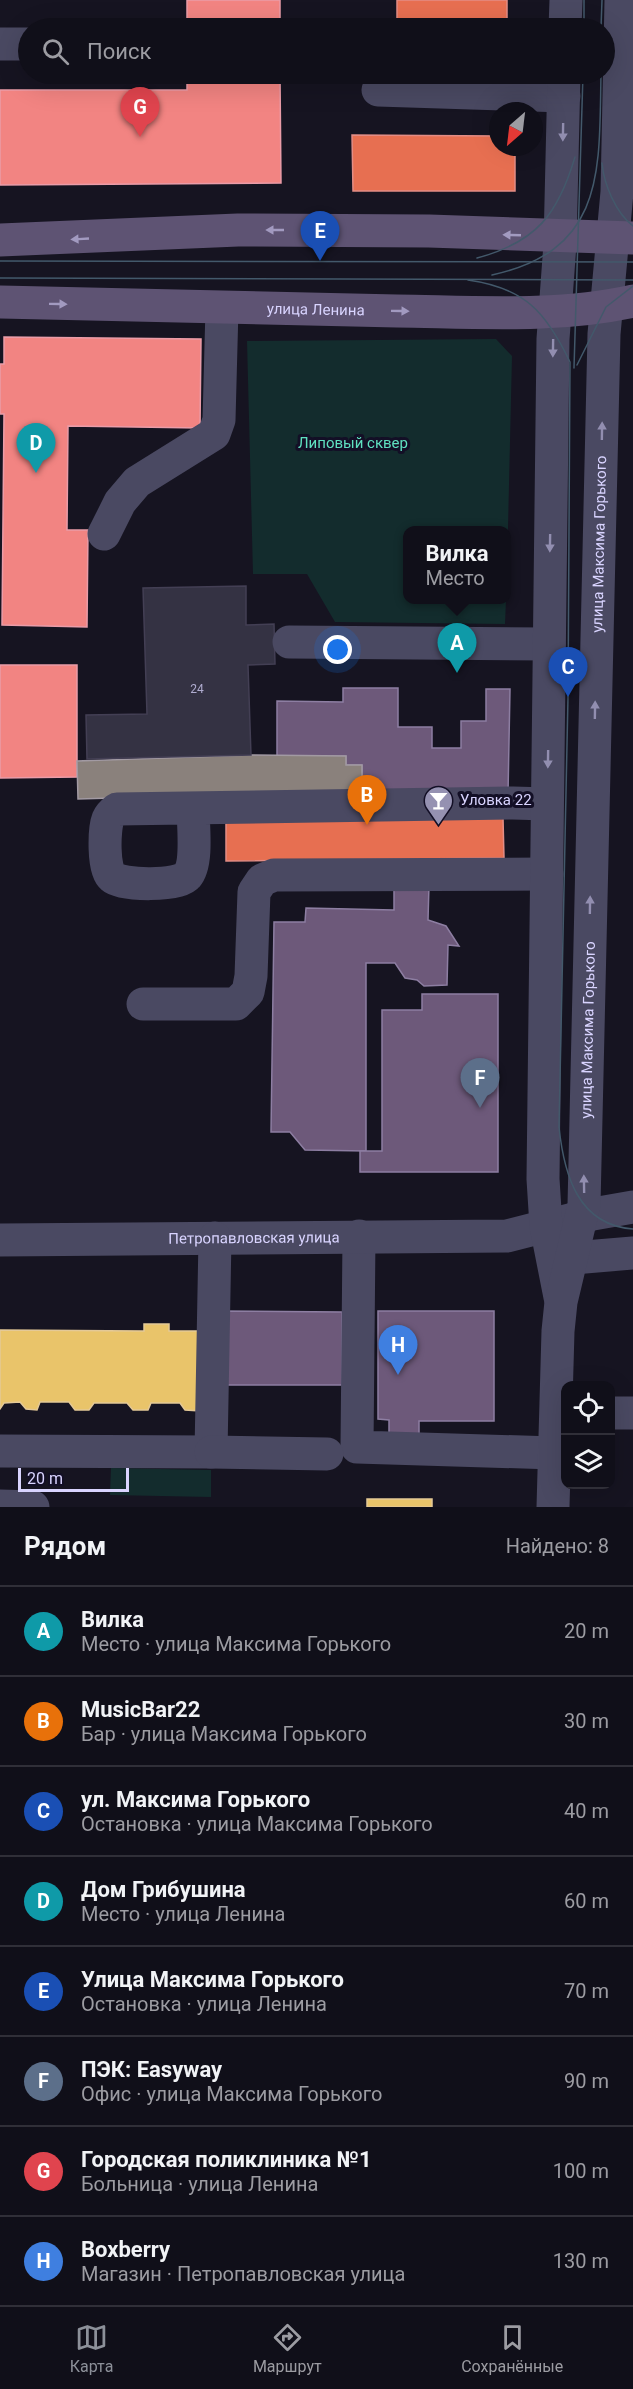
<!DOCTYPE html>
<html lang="ru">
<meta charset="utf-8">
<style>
:root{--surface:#100f19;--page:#1e1d26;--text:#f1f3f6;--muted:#9c9ca2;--line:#302f38;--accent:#8c9099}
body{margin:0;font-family:Roboto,sans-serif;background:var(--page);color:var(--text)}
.controls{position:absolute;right:18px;bottom:18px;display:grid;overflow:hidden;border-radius:12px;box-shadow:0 6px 24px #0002}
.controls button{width:54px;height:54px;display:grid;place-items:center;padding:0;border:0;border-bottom:2px solid var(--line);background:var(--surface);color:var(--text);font:30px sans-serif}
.compass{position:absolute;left:489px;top:102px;width:54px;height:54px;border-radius:50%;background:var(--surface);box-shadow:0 6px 24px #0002;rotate:208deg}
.scale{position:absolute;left:18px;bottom:15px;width:111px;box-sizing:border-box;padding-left:6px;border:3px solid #d9d4ff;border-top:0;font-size:16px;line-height:21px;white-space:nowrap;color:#d9d4ff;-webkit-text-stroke:4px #130f26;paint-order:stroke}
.you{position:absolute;left:338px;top:650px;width:21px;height:21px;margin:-15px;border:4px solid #fff;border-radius:50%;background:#1a73e8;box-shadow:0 0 0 9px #1a73e833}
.badge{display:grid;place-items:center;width:39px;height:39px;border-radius:50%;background:var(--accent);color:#fff;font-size:20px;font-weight:700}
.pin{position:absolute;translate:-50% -50px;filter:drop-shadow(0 2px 3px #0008)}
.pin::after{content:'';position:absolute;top:32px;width:21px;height:18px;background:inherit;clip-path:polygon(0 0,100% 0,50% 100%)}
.popup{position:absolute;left:403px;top:526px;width:108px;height:78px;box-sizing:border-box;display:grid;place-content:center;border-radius:12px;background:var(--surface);filter:drop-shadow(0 2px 4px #0005);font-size:20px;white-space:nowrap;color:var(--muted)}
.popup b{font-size:22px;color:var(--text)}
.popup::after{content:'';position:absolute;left:50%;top:100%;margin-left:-12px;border:12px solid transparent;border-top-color:var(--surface)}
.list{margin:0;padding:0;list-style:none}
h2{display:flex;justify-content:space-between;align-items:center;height:78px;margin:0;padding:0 24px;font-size:26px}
h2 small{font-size:20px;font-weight:400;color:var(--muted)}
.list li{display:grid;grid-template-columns:39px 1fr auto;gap:18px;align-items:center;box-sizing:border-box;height:90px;padding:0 24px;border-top:2px solid var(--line)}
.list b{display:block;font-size:22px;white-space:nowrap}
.list p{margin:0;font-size:20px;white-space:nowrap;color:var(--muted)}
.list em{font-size:20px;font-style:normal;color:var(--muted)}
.icon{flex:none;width:33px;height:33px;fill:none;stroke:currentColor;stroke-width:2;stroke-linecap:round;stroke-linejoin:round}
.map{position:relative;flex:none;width:633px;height:1507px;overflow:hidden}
.search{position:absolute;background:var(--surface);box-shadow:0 6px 24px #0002;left:18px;right:18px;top:18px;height:66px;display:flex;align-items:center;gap:15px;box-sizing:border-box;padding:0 21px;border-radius:33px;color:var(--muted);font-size:22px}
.sheet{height:798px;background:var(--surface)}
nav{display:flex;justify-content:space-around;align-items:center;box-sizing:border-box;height:84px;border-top:2px solid var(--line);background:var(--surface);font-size:16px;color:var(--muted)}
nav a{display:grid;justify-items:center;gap:3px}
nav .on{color:var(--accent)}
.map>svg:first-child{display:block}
.green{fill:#132c2d}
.homes{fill:#e9c46a;stroke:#e4c997;stroke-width:1.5}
.shops{fill:#e76f51;stroke:#e38d85;stroke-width:1.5}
.offices{fill:#6d597a;stroke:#8d7ea2;stroke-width:1.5}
.health{fill:#f28482;stroke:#ea9ca8;stroke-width:1.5}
.industry{fill:#8a817c;stroke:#a29aa3;stroke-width:1.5}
.building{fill:#343243;stroke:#433f54;stroke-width:1.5}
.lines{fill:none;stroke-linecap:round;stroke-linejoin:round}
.minor{stroke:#4a4962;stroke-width:33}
.major{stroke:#5e5373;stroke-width:33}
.tram{stroke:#43596b;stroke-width:1.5}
.oneway{fill:#928eb0}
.oneway2{fill:#a29ac0}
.labels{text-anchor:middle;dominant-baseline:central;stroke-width:6;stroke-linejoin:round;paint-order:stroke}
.number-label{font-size:12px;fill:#b0acd0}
.street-label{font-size:15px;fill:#d9d4ff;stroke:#130f26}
.park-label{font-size:15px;fill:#5fe0c0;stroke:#130f26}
.poi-label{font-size:15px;fill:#d9d4ff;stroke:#130f26;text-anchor:start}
</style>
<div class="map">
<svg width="633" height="1507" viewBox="0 0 633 1507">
<rect width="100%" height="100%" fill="#161421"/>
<g class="green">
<polygon points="496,339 512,356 507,571 506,530 408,530 408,600 506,600 505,624 335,622 307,574 253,574 247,341"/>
<polygon points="111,1468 211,1470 211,1497 110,1495"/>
</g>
<g class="homes">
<polygon points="144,1324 169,1324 169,1331 205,1331 200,1411 185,1410 180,1403 151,1403 148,1410 133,1410 127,1403 94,1403 89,1410 75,1410 69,1402 40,1402 37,1410 26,1409 20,1402 4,1403 0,1409 0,1330 144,1331"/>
<rect x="367" y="1499" width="65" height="8"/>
</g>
<g class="shops">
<rect x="397" y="0" width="110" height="28"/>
<polygon points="352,135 498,136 498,147 515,147 515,191 353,191"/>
<polygon points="503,818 504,858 226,861 226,821"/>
</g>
<g class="offices">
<polygon points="343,688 398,688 398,727 432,727 432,748 461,748 461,721 486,721 486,689 510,689 508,794 362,791 362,765 346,765 346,756 277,756 277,701 343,702"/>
<polygon points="429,885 428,920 446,926 459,946 448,945 447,985 424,986 417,980 405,978 395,963 366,963 366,1151 305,1150 290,1132 271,1132 274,922 305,922 306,908 394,910 394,887"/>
<polygon points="422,994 498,994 498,1172 360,1172 360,1151 382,1151 382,1010 422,1010"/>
<polygon points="222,1311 342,1312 342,1385 226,1385"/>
<polygon points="378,1311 494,1311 494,1421 419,1421 419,1440 389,1440 389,1420 378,1419"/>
</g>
<g class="health">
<rect x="187" y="0" width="93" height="28"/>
<polygon points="187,74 280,74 281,183 0,185 0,90 187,90"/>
<polygon points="4,337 201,339 200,428 68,426 67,530 88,530 87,627 2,625 4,414 0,414 0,364 4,364"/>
<polygon points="0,665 77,665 77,777 0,778"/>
</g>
<polygon class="industry" points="251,755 346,756 346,765 362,765 362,791 78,799 77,761"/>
<polygon class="building" points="246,586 246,625 274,624 275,664 248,665 251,755 87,759 86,715 147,714 143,588"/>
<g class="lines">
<g class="minor">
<polyline points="565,28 566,0"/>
<polyline points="0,44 28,44"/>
<polyline points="378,90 564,96"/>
<polyline points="104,534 120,502 137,482 214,434 219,420 222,308"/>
<polyline points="289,642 549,644"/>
<path d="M193,808C193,824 198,864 187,876C179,886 122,886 112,877C103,870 104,829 108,819C110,814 113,812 117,809L513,803L547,804"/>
<polyline points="143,1004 236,1004 248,992 251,976 254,892 262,880 274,875 547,874"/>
<polyline points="359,1236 357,1447 554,1453"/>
<path id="s1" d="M0,1240L507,1236L593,1214L633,1207"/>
<polyline points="555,1251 573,1258 633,1253"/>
<polyline points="560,1297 546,1226 543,1179 553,339 560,244 564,74"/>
<polyline points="610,1413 633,1413"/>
<polyline points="0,1451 211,1452 215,1238"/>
<polyline points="211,1452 327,1454"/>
<polyline points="0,1506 33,1507"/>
<path id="s2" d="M553,1507L558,1331L561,1302L584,1205L604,334L617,192L621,0"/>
</g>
<g class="major">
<polyline points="0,240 238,230 429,231 633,238"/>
<path id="s3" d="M0,302C132,306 264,309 397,311C474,312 557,318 633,301"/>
</g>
<g class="tram">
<polyline points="584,28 584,0"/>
<polyline points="601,28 602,0"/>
<path d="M602,163C604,185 616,213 633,226"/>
<path d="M477,258C537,242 558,214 575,157"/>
<polyline points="0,261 633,262"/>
<path d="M492,275C606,250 599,170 601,74"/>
<polyline points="0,278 633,280"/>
<path d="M468,280C525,288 546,312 570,362L568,697L559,1127C564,1175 578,1225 633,1229"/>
<polyline points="577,365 606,307 633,286"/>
<polyline points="574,368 583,74"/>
</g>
</g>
<defs><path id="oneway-solid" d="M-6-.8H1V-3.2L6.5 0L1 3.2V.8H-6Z" transform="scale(1.5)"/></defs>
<g class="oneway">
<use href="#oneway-solid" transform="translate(563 132) rotate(91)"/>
<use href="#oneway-solid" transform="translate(553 348) rotate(91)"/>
<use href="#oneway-solid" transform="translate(602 431) rotate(-89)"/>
<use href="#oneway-solid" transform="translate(550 543) rotate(91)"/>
<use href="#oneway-solid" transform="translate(595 710) rotate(-89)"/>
<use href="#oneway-solid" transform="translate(548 759) rotate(91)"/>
<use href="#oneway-solid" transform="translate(590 905) rotate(-89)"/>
<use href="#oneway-solid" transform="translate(584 1184) rotate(-91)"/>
</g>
<g class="oneway2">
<use href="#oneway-solid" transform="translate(275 230) rotate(-180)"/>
<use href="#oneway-solid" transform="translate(512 235) rotate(-178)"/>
<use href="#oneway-solid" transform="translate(80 239) rotate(177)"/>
<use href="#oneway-solid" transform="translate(58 304) rotate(1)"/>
<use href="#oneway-solid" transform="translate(400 311) rotate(1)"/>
</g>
<defs>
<symbol id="bar-pin" viewBox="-11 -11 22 30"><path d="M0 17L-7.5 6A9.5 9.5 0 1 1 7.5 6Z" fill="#9591b1" stroke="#130f26"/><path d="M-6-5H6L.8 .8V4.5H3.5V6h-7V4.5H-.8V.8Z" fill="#fff"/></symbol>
</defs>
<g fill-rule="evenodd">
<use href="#bar-pin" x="422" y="784" width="33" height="45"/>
</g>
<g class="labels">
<g class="number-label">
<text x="197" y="689">24</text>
</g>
<g class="street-label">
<text stroke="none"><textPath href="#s3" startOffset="316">улица Ленина</textPath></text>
<text stroke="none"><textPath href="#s2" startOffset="966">улица Максима Горького</textPath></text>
<text stroke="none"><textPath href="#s2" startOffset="480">улица Максима Горького</textPath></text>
<text stroke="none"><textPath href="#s1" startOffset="254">Петропавловская улица</textPath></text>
</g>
<g class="park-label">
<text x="353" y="443">Липовый сквер</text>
</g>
<g class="poi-label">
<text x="460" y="800">Уловка 22</text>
</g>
</g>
</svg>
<div class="controls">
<button><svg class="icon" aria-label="locate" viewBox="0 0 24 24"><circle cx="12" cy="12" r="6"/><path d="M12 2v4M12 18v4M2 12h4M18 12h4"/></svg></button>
<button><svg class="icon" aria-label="layers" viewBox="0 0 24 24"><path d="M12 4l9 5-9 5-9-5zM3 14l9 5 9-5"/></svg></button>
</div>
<svg class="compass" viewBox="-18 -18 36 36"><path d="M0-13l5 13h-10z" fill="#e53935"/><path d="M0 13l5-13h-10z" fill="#9c9ca2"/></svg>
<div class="scale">20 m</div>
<div class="you"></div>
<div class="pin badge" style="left:457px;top:673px;background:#0f9aa8">A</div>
<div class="popup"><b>Вилка</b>Место</div>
<div class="pin badge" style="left:367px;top:825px;background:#e8710a">B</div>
<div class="pin badge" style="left:568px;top:697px;background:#1a4fb4">C</div>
<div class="pin badge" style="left:36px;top:473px;background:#0f9aa8">D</div>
<div class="pin badge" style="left:320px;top:261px;background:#1a4fb4">E</div>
<div class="pin badge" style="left:480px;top:1108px;background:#5c6f8a">F</div>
<div class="pin badge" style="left:140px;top:137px;background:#e0444e">G</div>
<div class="pin badge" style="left:398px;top:1375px;background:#3f7fe0">H</div>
<div class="search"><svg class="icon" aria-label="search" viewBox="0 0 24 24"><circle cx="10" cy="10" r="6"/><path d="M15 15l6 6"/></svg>Поиск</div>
</div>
<section class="sheet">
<h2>Рядом<small>Найдено: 8</small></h2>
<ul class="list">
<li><span class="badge" style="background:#0f9aa8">A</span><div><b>Вилка</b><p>Место · улица Максима Горького</p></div><em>20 m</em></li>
<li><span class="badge" style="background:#e8710a">B</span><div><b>MusicBar22</b><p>Бар · улица Максима Горького</p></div><em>30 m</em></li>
<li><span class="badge" style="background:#1a4fb4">C</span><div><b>ул. Максима Горького</b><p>Остановка · улица Максима Горького</p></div><em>40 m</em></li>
<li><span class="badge" style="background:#0f9aa8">D</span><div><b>Дом Грибушина</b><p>Место · улица Ленина</p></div><em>60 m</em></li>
<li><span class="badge" style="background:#1a4fb4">E</span><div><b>Улица Максима Горького</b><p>Остановка · улица Ленина</p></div><em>70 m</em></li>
<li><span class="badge" style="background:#5c6f8a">F</span><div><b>ПЭК: Easyway</b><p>Офис · улица Максима Горького</p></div><em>90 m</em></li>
<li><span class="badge" style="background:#e0444e">G</span><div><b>Городская поликлиника №1</b><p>Больница · улица Ленина</p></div><em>100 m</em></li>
<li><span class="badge" style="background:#3f7fe0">H</span><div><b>Boxberry</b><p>Магазин · Петропавловская улица</p></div><em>130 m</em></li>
</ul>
</section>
<nav>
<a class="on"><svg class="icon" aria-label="map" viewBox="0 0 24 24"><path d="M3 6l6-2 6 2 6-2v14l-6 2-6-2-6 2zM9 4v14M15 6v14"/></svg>Карта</a>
<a><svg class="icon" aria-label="directions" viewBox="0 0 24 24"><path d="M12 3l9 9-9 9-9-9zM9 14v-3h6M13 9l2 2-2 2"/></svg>Маршрут</a>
<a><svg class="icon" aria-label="saved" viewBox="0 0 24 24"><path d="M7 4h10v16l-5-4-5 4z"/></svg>Сохранённые</a>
</nav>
